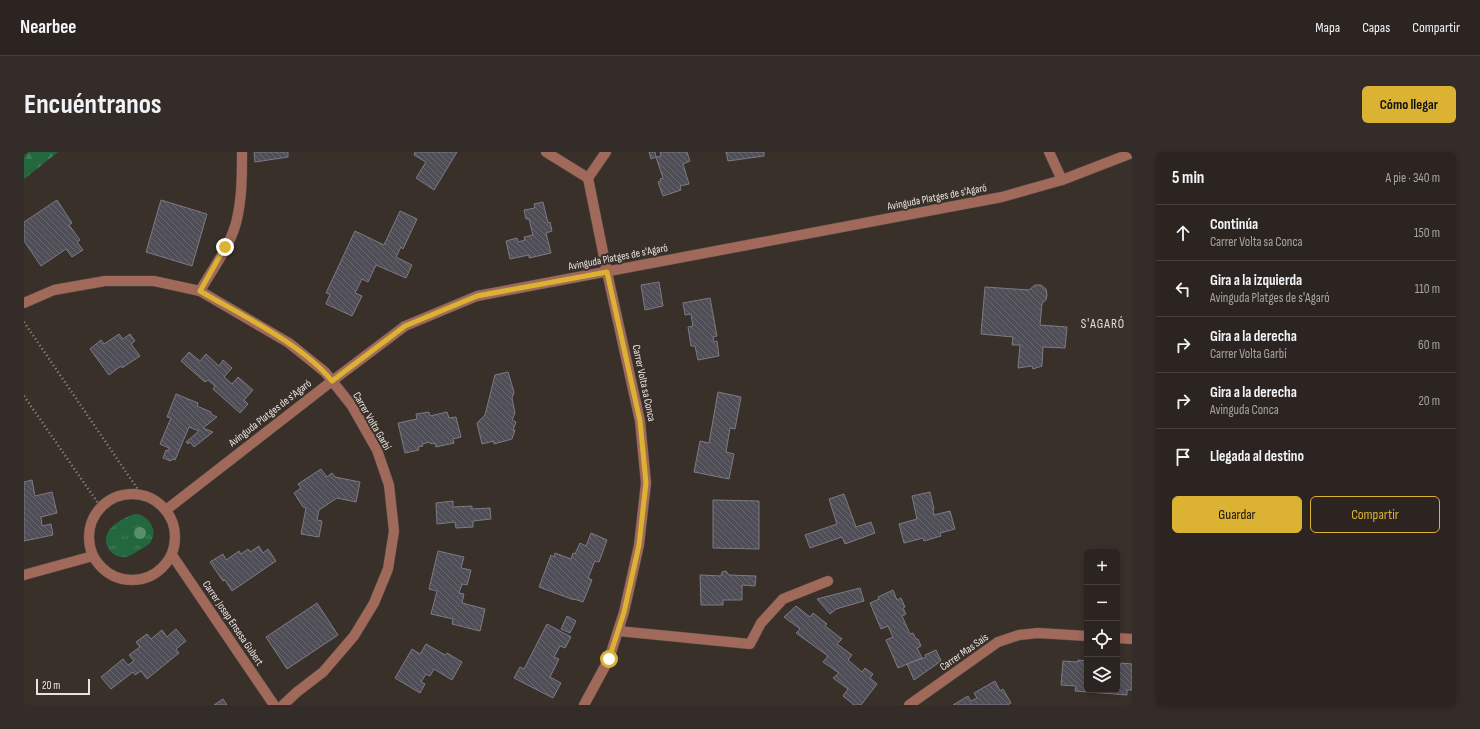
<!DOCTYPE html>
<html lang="es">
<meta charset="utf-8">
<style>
:root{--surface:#2b2420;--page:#332c29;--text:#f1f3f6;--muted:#a6a4a5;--line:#47413e;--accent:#dcb233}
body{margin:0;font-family:"Sofia Sans Condensed",sans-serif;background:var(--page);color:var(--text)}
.controls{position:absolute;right:12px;bottom:12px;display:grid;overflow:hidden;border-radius:6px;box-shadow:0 2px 6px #0003}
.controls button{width:36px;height:36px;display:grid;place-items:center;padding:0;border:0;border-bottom:1px solid var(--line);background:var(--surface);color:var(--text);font:20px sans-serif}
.scale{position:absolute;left:12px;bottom:10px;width:54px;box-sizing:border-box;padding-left:4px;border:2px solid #e8e2de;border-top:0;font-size:11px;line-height:14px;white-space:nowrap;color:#e8e2de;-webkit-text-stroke:3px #39302a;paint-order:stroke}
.stop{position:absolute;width:12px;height:12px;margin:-9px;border:3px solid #dcb233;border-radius:50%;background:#fff}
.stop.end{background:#dcb233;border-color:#fff;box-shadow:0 1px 4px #0008}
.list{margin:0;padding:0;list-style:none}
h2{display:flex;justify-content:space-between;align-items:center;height:52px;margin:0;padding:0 16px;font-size:17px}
h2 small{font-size:13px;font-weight:400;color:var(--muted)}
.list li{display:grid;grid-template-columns:26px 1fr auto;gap:12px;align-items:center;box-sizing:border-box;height:56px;padding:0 16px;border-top:1px solid var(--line)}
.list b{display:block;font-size:15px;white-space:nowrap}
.list p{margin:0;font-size:13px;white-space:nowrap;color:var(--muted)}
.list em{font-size:13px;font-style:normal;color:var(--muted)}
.actions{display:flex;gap:8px;padding:12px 16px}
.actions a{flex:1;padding:9px 0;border:1px solid var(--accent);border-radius:6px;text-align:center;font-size:14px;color:var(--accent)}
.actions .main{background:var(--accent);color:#111}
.icon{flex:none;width:22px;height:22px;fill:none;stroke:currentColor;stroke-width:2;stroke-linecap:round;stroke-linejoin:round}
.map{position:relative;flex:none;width:1108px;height:553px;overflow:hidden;border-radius:6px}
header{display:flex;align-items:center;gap:24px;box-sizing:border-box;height:56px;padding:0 20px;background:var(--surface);border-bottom:1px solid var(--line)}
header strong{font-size:19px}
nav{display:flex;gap:22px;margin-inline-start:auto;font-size:14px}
.intro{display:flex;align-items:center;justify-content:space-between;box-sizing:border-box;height:96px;padding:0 24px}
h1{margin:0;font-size:28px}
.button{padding:10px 18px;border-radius:6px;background:var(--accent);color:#111;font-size:14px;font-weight:700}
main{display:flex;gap:24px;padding:0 24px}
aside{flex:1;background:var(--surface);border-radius:6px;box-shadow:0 2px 6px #0003}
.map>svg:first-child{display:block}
.grass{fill:url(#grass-tufts)}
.forest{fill:url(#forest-firs)}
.building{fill:url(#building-back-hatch);stroke:#7c7b85}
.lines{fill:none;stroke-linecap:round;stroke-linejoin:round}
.minor-casing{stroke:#554c47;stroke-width:11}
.path{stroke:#98918c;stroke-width:2.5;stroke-dasharray:1 3;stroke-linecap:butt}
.minor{stroke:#a0695a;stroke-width:10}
.tree{fill:#5a9069}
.route{stroke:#dcb233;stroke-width:5}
.labels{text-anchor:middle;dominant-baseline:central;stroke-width:4;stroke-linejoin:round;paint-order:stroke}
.street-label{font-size:11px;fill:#e8e2de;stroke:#39302a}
.quarter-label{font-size:13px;letter-spacing:1px;fill:#e6dad3;stroke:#39302a}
</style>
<header>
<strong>Nearbee</strong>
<nav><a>Mapa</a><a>Capas</a><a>Compartir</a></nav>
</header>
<div class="intro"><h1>Encuéntranos</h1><a class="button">Cómo llegar</a></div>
<main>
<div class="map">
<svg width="1108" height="553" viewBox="0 0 1108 553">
<defs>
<pattern id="grass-tufts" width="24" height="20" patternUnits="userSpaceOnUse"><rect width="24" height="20" fill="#23673f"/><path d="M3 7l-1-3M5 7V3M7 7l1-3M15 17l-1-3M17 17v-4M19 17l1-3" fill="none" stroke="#437c5a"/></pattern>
<pattern id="forest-firs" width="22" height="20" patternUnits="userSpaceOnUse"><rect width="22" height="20" fill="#23673f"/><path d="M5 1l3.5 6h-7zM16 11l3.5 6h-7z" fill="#437c5a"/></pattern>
<pattern id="building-back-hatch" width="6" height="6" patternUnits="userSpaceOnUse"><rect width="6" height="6" fill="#4f4e57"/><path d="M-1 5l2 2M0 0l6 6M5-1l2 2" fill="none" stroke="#68676f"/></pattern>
</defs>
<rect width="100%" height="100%" fill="#39302a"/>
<path class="grass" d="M112,362C125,363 136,380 125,392C121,395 116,398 112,400C107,403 103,406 98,405C86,404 78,391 84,380C87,373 104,363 112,362Z"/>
<polygon class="forest" points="0,0 34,0 0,27"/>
<g class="building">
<polygon points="230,0 264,0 264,5 231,10"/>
<polygon points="391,0 433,0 410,38 392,26 402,10 390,3"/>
<polygon points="625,0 631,0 632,5 627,7"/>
<polygon points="636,0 663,0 666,9 659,12 665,32 656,34 657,38 639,44 634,30 637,29 636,27 639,26 632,5 637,4"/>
<polygon points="702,0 740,0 740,4 704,9"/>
<polygon points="33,48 48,71 45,73 56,88 53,90 59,98 48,105 42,97 17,114 0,89 0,70"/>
<polygon points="137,48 183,62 168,114 122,100"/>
<polygon points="519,50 524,71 526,70 528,79 522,81 527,101 505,106 505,103 486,107 482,89 493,86 494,90 501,88 500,85 509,83 505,67 502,67 500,58 511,56 510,52"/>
<polygon points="376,59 393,67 379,97 377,95 372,105 388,113 382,126 352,113 344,130 338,127 331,141 338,144 328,164 302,152 306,142 302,141 331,79 360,93"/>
<polygon points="635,130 639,154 621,158 617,133"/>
<polygon points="1011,133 1017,133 1022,137 1023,143 1022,148 1018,151 1016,173 1043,175 1041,196 1019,195 1018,214 1009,217 1008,214 994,216 996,193 988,193 989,185 957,182 961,135 1005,138"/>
<polygon points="686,146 693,184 689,185 690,190 693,189 695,204 674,208 671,194 667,194 664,175 669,174 667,162 661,163 659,151"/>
<polygon points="95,182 99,187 106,182 111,189 107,192 116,204 98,216 97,214 85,223 66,197 77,188 80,192"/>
<polygon points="165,200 176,209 182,202 195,214 199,208 208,216 200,225 208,232 214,225 229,238 220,248 224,252 216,261 189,237 191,234 184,228 181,230 157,209"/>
<polygon points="484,220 490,240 488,246 491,261 488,268 492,270 489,278 491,278 488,287 470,292 470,289 458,292 453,271 461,263 471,223"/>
<polygon points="694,240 717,245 711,277 706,276 702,300 710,302 705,327 670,320 676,289 685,291"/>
<polygon points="152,242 174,251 173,254 187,260 187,262 193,265 179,276 189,280 170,295 166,290 164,292 162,290 175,279 165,275 151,308 148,307 147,309 139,306 142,298 145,299 145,296 136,292 147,266 143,265"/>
<polygon points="405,260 406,264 423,260 425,266 432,265 437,285 429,287 430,291 412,295 411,291 407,292 406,290 398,292 399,294 394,295 395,298 381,301 374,271 393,267 392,262"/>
<polygon points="297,317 303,325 308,321 311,325 336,330 332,350 313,346 295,358 293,368 298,369 295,385 277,382 282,356 279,355 270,341 277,336 274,332"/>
<polygon points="8,328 11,344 28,340 33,361 17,365 18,374 27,372 29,383 0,389 0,330"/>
<polygon points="906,340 910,357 909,357 910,363 926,359 931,377 916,381 917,384 900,389 899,386 880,391 875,372 893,367 888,344"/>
<polygon points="820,342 832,375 847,370 851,381 821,392 818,385 786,396 781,383 813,372 805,347"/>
<polygon points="689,348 735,349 735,397 689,396"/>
<polygon points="429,349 429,355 448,354 448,357 466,356 467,367 449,369 449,375 432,376 431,370 413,372 412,351"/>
<polygon points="567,381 583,388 575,410 571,409 564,426 568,428 559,450 550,447 550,448 515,435 527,403 530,405 531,401 547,407 549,401 551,402 556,391 562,394"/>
<polygon points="235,394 239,401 244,397 252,409 208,439 201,428 199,429 186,410 199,402 202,408 215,399 217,402 224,397 226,400"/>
<polygon points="414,399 440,405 437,416 447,418 443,433 438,432 435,441 440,442 438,451 461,457 456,479 428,472 429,467 407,462 413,439 405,437"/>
<polygon points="702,419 705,423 732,424 731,434 718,433 718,448 699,448 699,453 677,453 676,423 697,424 698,420"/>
<polygon points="836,436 840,449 812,457 806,462 793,447"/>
<polygon points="869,438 873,448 877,446 881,455 879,456 882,462 878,464 886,482 889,481 892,487 894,487 897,494 893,496 898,506 874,516 862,488 869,485 864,474 857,477 846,451 855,447 854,445"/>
<polygon points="293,451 314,483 263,517 242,485"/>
<polygon points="772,454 786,465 789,461 803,472 801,474 818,487 813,492 828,503 824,508 838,520 841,516 849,522 846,526 853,532 837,553 829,553 829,552 819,544 824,537 809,526 815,521 799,510 804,504 772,481 776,477 760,465"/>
<polygon points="543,464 552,469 546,481 537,477"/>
<polygon points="523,472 547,485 541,496 536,494 530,505 535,507 526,525 537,531 529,546 490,526 496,515 500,517"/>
<polygon points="152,477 162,489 152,497 155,501 123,527 117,519 111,523 109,520 87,537 77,525 99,507 104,513 110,509 105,503 116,495 112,490 123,482 127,487 138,478 143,485"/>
<polygon points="402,492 421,503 423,501 438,510 428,528 410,517 406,524 402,522 397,530 401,532 396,541 371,526 388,497 396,502"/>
<polygon points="912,498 917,509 890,528 883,512 902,505 901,503"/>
<polygon points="1054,508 1063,509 1063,538 1093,538 1093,512 1097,513 1097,511 1108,512 1108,538 1103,538 1103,543 1051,539 1052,534 1037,533 1039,509 1054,510"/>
<polygon points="971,529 976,539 979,537 987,551 983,553 929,553 944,544 947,549 953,546 950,541"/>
<polygon points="199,547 203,553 190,553"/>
</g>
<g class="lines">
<defs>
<g id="minor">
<polyline points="522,0 564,26"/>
<polyline points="1025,0 1038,28"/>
<polyline points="564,26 582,0"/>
<path d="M176,139C188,118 206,94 212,71C218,48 218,24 218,0"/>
<polyline points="0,151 30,138 81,129 130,129 176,139 265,191 301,220 328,254 353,298 365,333 370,379 364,417 350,451 330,484 299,520 273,540 259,553"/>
<circle cx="108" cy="385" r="43"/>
<polyline points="142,358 308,229 381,174 453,144 978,45 1038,28 1108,1"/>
<polyline points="148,403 250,553"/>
<polyline points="0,423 69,404"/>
<polyline points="594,479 726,492 737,471 759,447 804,429"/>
<polyline points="1093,486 1108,487"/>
<polyline points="560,553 585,507 600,460 615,393 622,331 616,269 583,120 564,26"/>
<polyline points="885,553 974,490 995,483 1014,481 1063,484"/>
</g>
</defs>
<use href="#minor" class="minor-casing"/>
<g class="path">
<polyline points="0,170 117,342"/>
<polyline points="0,244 76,354"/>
</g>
<use href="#minor" class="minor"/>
</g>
<circle class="tree" cx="116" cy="381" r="6"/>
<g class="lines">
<path class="route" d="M201,95L176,139C217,163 278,192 308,229L381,174L453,144L583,120L616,269L622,331L615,393L600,460L585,507"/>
</g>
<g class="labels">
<g class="street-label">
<text transform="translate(913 45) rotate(-11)">Avinguda Platges de s'Agaró</text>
<text transform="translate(594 105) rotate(-11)">Avinguda Platges de s'Agaró</text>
<text transform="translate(620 231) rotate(78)">Carrer Volta sa Conca</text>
<text transform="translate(246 261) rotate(-38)">Avinguda Platges de s'Agaró</text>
<text transform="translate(348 269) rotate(60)">Carrer Volta Garbí</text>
<text transform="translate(209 471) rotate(56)">Carrer Josep Ensesa Gubert</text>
<text transform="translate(940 500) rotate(-35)">Carrer Mas Sais</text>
</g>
<g class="quarter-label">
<text x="1079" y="172">S'AGARÓ</text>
</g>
</g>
</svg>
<div class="controls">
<button>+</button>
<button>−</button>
<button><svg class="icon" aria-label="locate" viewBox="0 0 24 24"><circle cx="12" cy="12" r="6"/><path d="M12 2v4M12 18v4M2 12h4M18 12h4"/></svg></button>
<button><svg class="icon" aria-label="layers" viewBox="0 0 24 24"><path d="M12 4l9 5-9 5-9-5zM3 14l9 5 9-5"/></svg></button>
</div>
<div class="scale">20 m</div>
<div class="stop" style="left:585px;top:507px"></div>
<div class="stop end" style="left:201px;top:95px"></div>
</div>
<aside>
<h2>5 min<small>A pie · 340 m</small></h2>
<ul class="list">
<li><svg class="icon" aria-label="ahead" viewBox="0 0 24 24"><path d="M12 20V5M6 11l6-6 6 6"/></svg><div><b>Continúa</b><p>Carrer Volta sa Conca</p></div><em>150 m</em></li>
<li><svg class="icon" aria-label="left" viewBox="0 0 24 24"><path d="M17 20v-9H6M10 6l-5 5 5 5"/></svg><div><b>Gira a la izquierda</b><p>Avinguda Platges de s'Agaró</p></div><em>110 m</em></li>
<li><svg class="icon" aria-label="right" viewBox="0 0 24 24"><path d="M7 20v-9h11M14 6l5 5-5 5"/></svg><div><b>Gira a la derecha</b><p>Carrer Volta Garbí</p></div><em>60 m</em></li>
<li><svg class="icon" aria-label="right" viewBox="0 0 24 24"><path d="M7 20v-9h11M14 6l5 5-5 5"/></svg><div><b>Gira a la derecha</b><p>Avinguda Conca</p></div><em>20 m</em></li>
<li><svg class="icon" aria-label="arrive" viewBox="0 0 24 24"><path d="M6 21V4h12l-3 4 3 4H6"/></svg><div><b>Llegada al destino</b></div></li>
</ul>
<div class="actions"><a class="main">Guardar</a><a>Compartir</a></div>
</aside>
</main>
